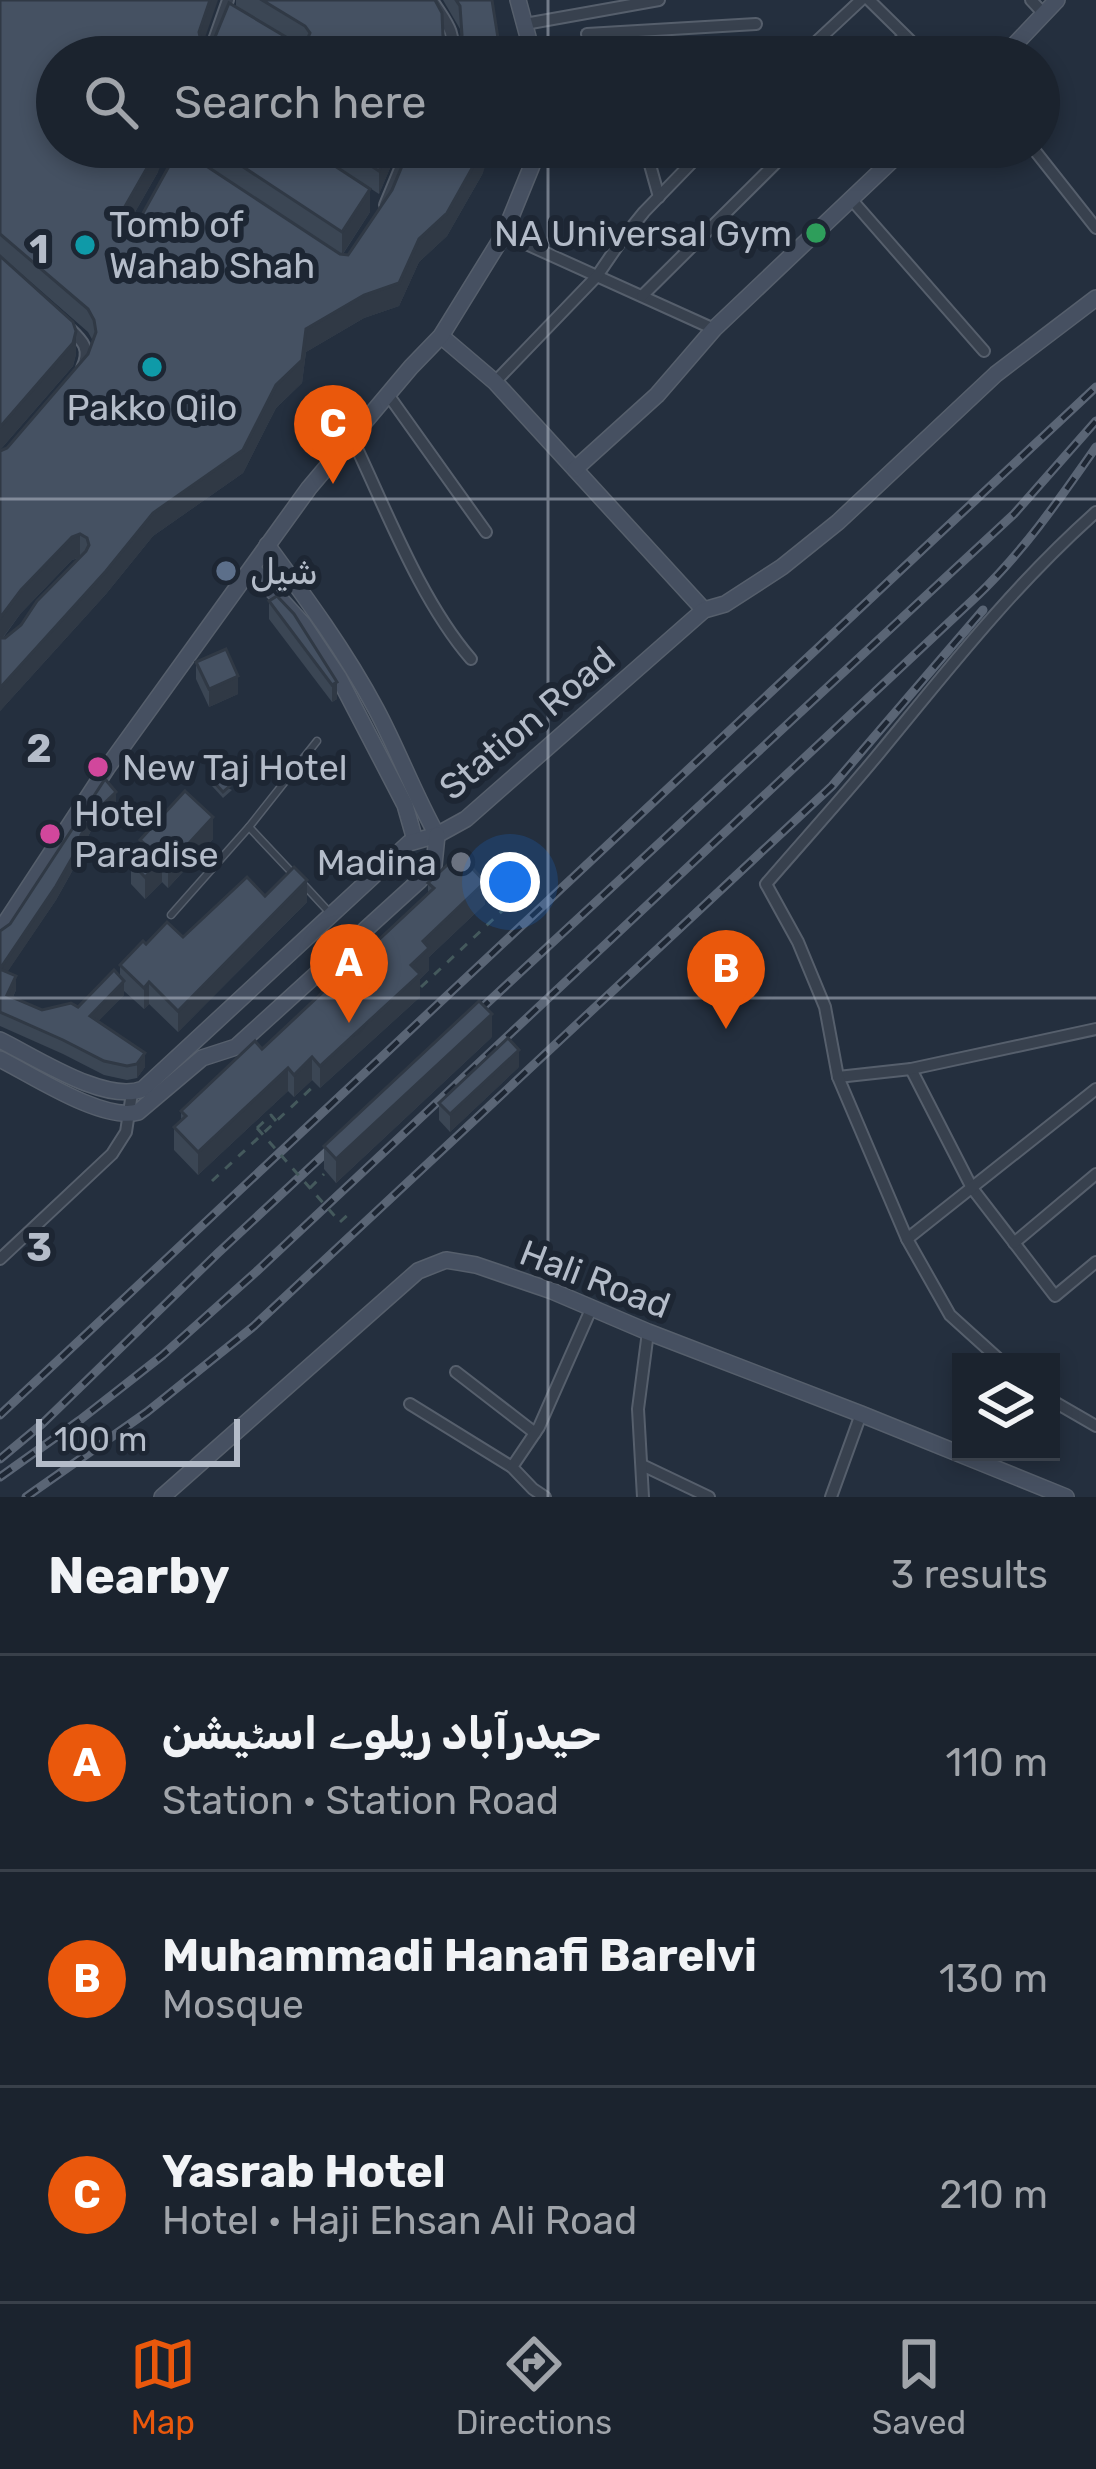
<!DOCTYPE html>
<meta charset="utf-8">
<style>
:root{--surface:#1b232e;--page:#242b36;--text:#f1f3f6;--muted:#a0a4aa;--line:#39404a;--accent:#ea580c}
body{margin:0;font-family:Rubik,"Noto Naskh Arabic",sans-serif;background:var(--page);color:var(--text)}
.controls{position:absolute;right:36px;bottom:36px;display:grid;overflow:hidden;border-radius:0px;box-shadow:0 6px 18px #0003}
.controls button{width:108px;height:108px;display:grid;place-items:center;padding:0;border:0;border-bottom:3px solid var(--line);background:var(--surface);color:var(--text);font:60px sans-serif}
.scale{position:absolute;left:36px;bottom:30px;width:204px;box-sizing:border-box;padding-left:12px;border:6px solid #b4bcc9;border-top:0;font-size:33px;line-height:42px;white-space:nowrap;color:#b4bcc9;-webkit-text-stroke:9px #1d2633;paint-order:stroke}
.you{position:absolute;left:510px;top:882px;width:42px;height:42px;margin:-30px;border:9px solid #fff;border-radius:50%;background:#1a73e8;box-shadow:0 0 0 18px #1a73e833}
.badge{display:grid;place-items:center;width:78px;height:78px;border-radius:50%;background:var(--accent);color:#fff;font-size:39px;font-weight:700}
.pin{position:absolute;translate:-50% -99px;filter:drop-shadow(0 3px 6px #0008)}
.pin::after{content:'';position:absolute;top:63px;width:42px;height:36px;background:inherit;clip-path:polygon(0 0,100% 0,50% 100%)}
.list{margin:0;padding:0;list-style:none}
h2{display:flex;justify-content:space-between;align-items:center;height:156px;margin:0;padding:0 48px;font-size:51px}
h2 small{font-size:39px;font-weight:400;color:var(--muted)}
.list li{display:grid;grid-template-columns:78px 1fr auto;gap:36px;align-items:center;box-sizing:border-box;height:216px;padding:0 48px;border-top:3px solid var(--line)}
.list b{display:block;font-size:45px;white-space:nowrap}
.list p{margin:0;font-size:39px;white-space:nowrap;color:var(--muted)}
.list em{font-size:39px;font-style:normal;color:var(--muted)}
.icon{flex:none;width:66px;height:66px;fill:none;stroke:currentColor;stroke-width:2;stroke-linecap:round;stroke-linejoin:round}
.map{position:relative;flex:none;width:1096px;height:1497px;overflow:hidden}
.search{position:absolute;background:var(--surface);box-shadow:0 6px 18px #0003;left:36px;right:36px;top:36px;height:132px;display:flex;align-items:center;gap:30px;box-sizing:border-box;padding:0 42px;border-radius:66px;color:var(--muted);font-size:45px}
.sheet{height:804px;background:var(--surface)}
nav{display:flex;justify-content:space-around;align-items:center;box-sizing:border-box;height:168px;border-top:3px solid var(--line);background:var(--surface);font-size:33px;color:var(--muted)}
nav a{display:grid;justify-items:center;gap:6px}
nav .on{color:var(--accent)}
.map>svg:first-child{display:block}
.lines{fill:none;stroke-linecap:round;stroke-linejoin:round}
.lane-casing{stroke:#565f6c;stroke-width:9}
.street-casing{stroke:#565f6c;stroke-width:14}
.secondary-casing{stroke:#565f6c;stroke-width:18}
.path{stroke:#44595c;stroke-width:3;stroke-dasharray:9 9;stroke-linecap:butt}
.lane{stroke:#38414e;stroke-width:6}
.street{stroke:#38414e;stroke-width:10}
.secondary{stroke:#465061;stroke-width:15}
.rail-casing{stroke:#5a6575;stroke-width:9}
.rail{stroke:#1d2633;stroke-width:4.5;stroke-dasharray:14;stroke-linecap:butt}
.path-bridge{stroke:#44595c;stroke-width:3;stroke-dasharray:9 9;stroke-linecap:butt}
.wall{fill:#3b4654;fill-rule:evenodd}
.shaded-wall{fill:#303945}
.building{fill:#455162;stroke:#303945;stroke-width:3}
.grid{fill:none;stroke:#b4bcc9;stroke-width:3;stroke-opacity:0.55}
.leisure-dot{fill:#2e9e5b;stroke:#1d2633;stroke-width:4.5}
.culture-dot{fill:#0f9aa8;stroke:#1d2633;stroke-width:4.5}
.service-dot{fill:#5c6f8a;stroke:#1d2633;stroke-width:4.5}
.hotel-dot{fill:#d1479c;stroke:#1d2633;stroke-width:4.5}
.worship-dot{fill:#6b7280;stroke:#1d2633;stroke-width:4.5}
.labels{text-anchor:middle;dominant-baseline:central;stroke-width:12;stroke-linejoin:round;paint-order:stroke}
.poi-label{font-size:36px;fill:#b4bcc9;stroke:#1d2633;text-anchor:start}
.street-label{font-size:36px;fill:#b4bcc9;stroke:#1d2633}
.grid-label{font-size:39px;text-anchor:middle;font-weight:bold;fill:#b4bcc9;stroke:#1d2633;stroke-width:12;stroke-linejoin:round;paint-order:stroke}
</style>
<div class="map">
<svg width="1096" height="1497" viewBox="0 0 1096 1497">
<rect width="100%" height="100%" fill="#242f3e"/>
<g class="lines">
<defs>
<g id="lane">
<polyline points="249,827 317,741"/>
<polyline points="305,886 329,912"/>
<polyline points="171,915 249,827 296,877"/>
</g>
<g id="street">
<path d="M432,0C444,20 457,31 452,57"/>
<polyline points="869,0 927,57"/>
<polyline points="1031,0 1044,14"/>
<polyline points="525,24 659,0"/>
<polyline points="626,32 630,57"/>
<polyline points="587,34 756,24"/>
<polyline points="208,57 228,0"/>
<polyline points="800,57 861,0"/>
<polyline points="883,57 904,36"/>
<polyline points="645,147 659,197"/>
<polyline points="1032,147 1096,228"/>
<polyline points="851,199 984,351"/>
<polyline points="385,205 409,147"/>
<polyline points="504,234 714,329"/>
<polyline points="642,296 792,147"/>
<path d="M69,328C83,341 91,349 82,368"/>
<polyline points="495,382 597,276 623,238 644,212 707,147"/>
<polyline points="389,396 486,532"/>
<path d="M352,438C386,509 420,600 471,659"/>
<polyline points="911,1069 972,1188 1055,1296 1096,1262"/>
<polyline points="838,1077 911,1069 1096,1029"/>
<polyline points="907,1239 1096,1089"/>
<polyline points="1014,1243 1096,1174"/>
<polyline points="0,1259 112,1154 126,1132 132,1093"/>
<path d="M1002,1362L950,1315L907,1239L838,1077L825,1007L798,942L766,884C804,840 844,796 881,751C950,667 1014,585 1096,512"/>
<polyline points="456,1372 535,1433"/>
<polyline points="1051,1400 1096,1426"/>
<polyline points="410,1404 512,1467"/>
<polyline points="642,1465 709,1497"/>
<polyline points="545,1497 533,1489 512,1467 539,1427 592,1307"/>
<polyline points="643,1497 638,1409 648,1332"/>
<polyline points="831,1497 861,1414"/>
</g>
<g id="secondary">
<polyline points="518,0 528,37 530,57"/>
<polyline points="1003,57 1057,0"/>
<polyline points="441,336 495,382 704,610"/>
<polyline points="575,469 657,395 714,329 906,147"/>
<path d="M267,545C306,598 345,651 376,709C398,750 414,794 437,835"/>
<polyline points="252,568 303,624 339,678 405,805 415,840"/>
<polyline points="0,931 107,768 309,488 411,367 441,336 504,234 535,158 536,147"/>
<path d="M0,1040C35,1057 105,1104 143,1089L409,843L437,835L466,819L704,610L725,604L782,567L838,522L996,374L1096,298"/>
<path d="M0,1059C32,1075 103,1122 138,1112L202,1058L236,1047L419,881L434,865L437,835"/>
<polyline points="162,1497 418,1271 446,1260 476,1265 552,1291 648,1332 861,1414 1066,1497"/>
</g>
</defs>
<use href="#lane" class="lane-casing"/>
<use href="#street" class="street-casing"/>
<use href="#secondary" class="secondary-casing"/>
<g class="path">
<polyline points="421,987 534,881"/>
<polyline points="257,1128 271,1115 276,1121"/>
<polyline points="212,1181 316,1084"/>
<polyline points="310,1188 324,1174"/>
<polyline points="340,1222 352,1211"/>
</g>
<use href="#lane" class="lane"/>
<use href="#street" class="street"/>
<use href="#secondary" class="secondary"/>
<defs>
<g id="rail">
<polyline points="458,1030 1014,514 1096,421"/>
<polyline points="0,1415 1096,387"/>
<polyline points="0,1459 42,1424 218,1253 348,1132"/>
<path d="M0,1477L80,1420L163,1355L256,1272L976,597C1023,552 1059,500 1096,447"/>
<polyline points="26,1497 147,1412 254,1326 832,786 983,610"/>
</g>
</defs>
<use href="#rail" class="rail-casing"/>
<use href="#rail" class="rail"/>
<polyline class="path-bridge" points="257,1128 340,1222"/>
</g>
<g class="wall">
<path d="M0,0L213,42L236,7V0H435L443,37L447,42L455,43L461,36L460,29L443,0H492L501,57H57L158,172L127,226L137,224L186,153V147H306L370,212L343,254L348,255L483,173L447,236L419,262L399,306L364,318L306,352L302,383L276,408L243,473L153,536L106,594L0,711V451L7,448L88,354L93,341L88,332L1,256L76,354L73,366L0,450ZM79,558L21,625L3,638L21,613L72,560Z"/>
<polygon points="307,147 399,147 379,194"/>
<polygon points="269,601 337,682 337,699 332,702 269,619"/>
<polygon points="196,662 238,694 209,707 196,679"/>
<polygon points="105,779 116,806 93,827 84,844 84,850 56,900 7,972 16,990 13,997 42,1010 78,1007 120,976 120,965 146,944 183,937 265,896 307,902 178,1032 149,1004 144,1009 124,991 124,995 98,1021 145,1067 137,1078 127,1080 104,1075 63,1054 0,1026 0,931 10,924"/>
<polygon points="212,780 232,790 223,798 212,786"/>
<polygon points="213,839 168,888 162,882 145,899 131,884 131,862 140,854 140,840"/>
<polygon points="428,883 485,904 429,957 429,970 420,979 420,997 320,1088 312,1080 294,1097 288,1091 198,1175 174,1150 174,1127 181,1121 181,1111 262,1049 428,894"/>
<polygon points="492,1037 336,1183 324,1169 324,1146"/>
<polygon points="519,1067 450,1132 439,1120 439,1103"/>
</g>
<g class="shaded-wall">
<polygon points="210,0 218,0 199,55 199,32"/>
<polygon points="159,147 168,147 158,172 119,240 119,217"/>
<polygon points="389,147 399,147 379,194 379,171"/>
<polygon points="484,147 491,147 483,173 447,236 419,262 399,306 364,318 306,352 302,383 276,408 243,473 153,536 106,594 0,711 0,688 306,329 419,239"/>
<polygon points="370,189 370,212 342,255 342,232"/>
<polygon points="76,331 76,354 73,366 0,450 0,427"/>
<polygon points="80,534 80,557 72,560 21,613 0,641 0,618 21,590 72,537"/>
<polygon points="238,676 238,694 209,707 209,689"/>
<polygon points="337,682 337,699 332,702 332,685"/>
<polygon points="116,792 116,806 93,827 84,844 84,850 56,900 0,983 0,969 93,814"/>
<polygon points="213,817 213,839 168,888 168,866"/>
<polygon points="162,860 162,882 145,899 145,877"/>
<polygon points="307,880 307,902 178,1032 178,1011"/>
<polygon points="485,882 485,904 429,957 429,970 420,979 420,997 320,1088 320,1066 411,965 423,941"/>
<polygon points="16,976 16,990 7,1009 7,995"/>
<polygon points="124,981 124,995 90,1030 90,1016"/>
<polygon points="149,982 149,1004 144,1009 144,988"/>
<polygon points="492,1014 492,1037 336,1183 336,1159"/>
<polygon points="519,1050 519,1067 450,1132 450,1114"/>
<polygon points="145,1053 145,1067 137,1078 137,1064"/>
<polygon points="312,1057 312,1080 294,1097 294,1075"/>
<polygon points="288,1068 288,1091 198,1175 198,1152"/>
</g>
<g class="building">
<polygon points="0,0 210,0 199,32 201,41 213,42 229,3 296,43 306,42 310,33 305,26 262,0 435,0 442,13 443,37 447,42 455,43 462,35 460,6 456,0 492,0 501,57 57,57 57,147 159,147 119,217 125,227 137,224 179,148 340,254 348,255 392,190 410,147 484,147 447,213 419,239 399,283 364,295 306,329 302,360 276,385 243,450 153,513 106,571 0,688 0,638 5,638 21,625 37,601 86,551 89,545 87,538 80,534 72,537 21,590 0,618 0,451 7,448 88,354 96,332 94,320 88,309 0,234"/>
<polygon points="213,147 306,147 370,189 342,232"/>
<polygon points="342,147 389,147 379,171"/>
<polygon points="0,256 73,322 76,331 73,343 0,427"/>
<polygon points="277,596 294,614 337,682 332,685 269,601"/>
<polygon points="226,649 238,676 209,689 196,662"/>
<polygon points="221,772 232,784 223,792 212,780"/>
<polygon points="105,779 116,792 93,814 81,835 84,837 56,886 0,969 0,931 10,924"/>
<polygon points="185,791 213,817 168,866 162,860 145,877 131,862 148,847 140,840"/>
<polygon points="459,854 485,882 423,941 429,948 411,965 420,974 320,1066 312,1057 294,1075 288,1068 198,1152 174,1127 186,1116 181,1111 255,1041 262,1049 434,888 428,883"/>
<polygon points="294,867 307,880 178,1011 149,982 144,988 120,965 143,941 146,944 167,922 183,937 247,877 265,896"/>
<polygon points="0,969 16,976 7,995 42,1010 71,1003 78,1007 114,970 124,981 90,1016 145,1053 137,1064 127,1066 104,1061 63,1040 0,1012"/>
<polygon points="479,1001 492,1014 336,1159 324,1146"/>
<polygon points="508,1038 519,1050 450,1114 439,1103"/>
</g>
<path class="grid" d="M548,0V57M548,147V1497M0,499H1096M0,998H1096"/>
<circle class="leisure-dot" cx="816" cy="233" r="12"/>
<g class="culture-dot">
<circle cx="85" cy="245" r="12"/>
<circle cx="152" cy="367" r="12"/>
</g>
<circle class="service-dot" cx="226" cy="571" r="12"/>
<g class="hotel-dot">
<circle cx="98" cy="767" r="12"/>
<circle cx="50" cy="834" r="12"/>
</g>
<circle class="worship-dot" cx="461" cy="862" r="12"/>
<g class="labels">
<g class="poi-label">
<text x="109" y="224">Tomb of<tspan x="109" dy="41">Wahab Shah</tspan></text>
<text x="792" y="233" text-anchor="end">NA Universal Gym</text>
<text x="152" y="407" text-anchor="middle">Pakko Qilo</text>
<text x="250" y="571">شیل</text>
<text x="122" y="767">New Taj Hotel</text>
<text x="74" y="813">Hotel<tspan x="74" dy="41">Paradise</tspan></text>
<text x="437" y="862" text-anchor="end">Madina</text>
</g>
<g class="street-label">
<text transform="translate(527 723) rotate(-40)">Station Road</text>
<text transform="translate(595 1279) rotate(21)">Hali Road</text>
</g>
</g>
<g class="grid-label">
<text x="39" y="263">1</text>
<text x="39" y="762">2</text>
<text x="39" y="1261">3</text>
</g>
</svg>
<div class="controls">
<button><svg class="icon" aria-label="layers" viewBox="0 0 24 24"><path d="M12 4l9 5-9 5-9-5zM3 14l9 5 9-5"/></svg></button>
</div>
<div class="scale">100 m</div>
<div class="you"></div>
<div class="pin badge" style="left:349px;top:1023px">A</div>
<div class="pin badge" style="left:726px;top:1029px">B</div>
<div class="pin badge" style="left:333px;top:484px">C</div>
<div class="search"><svg class="icon" aria-label="search" viewBox="0 0 24 24"><circle cx="10" cy="10" r="6"/><path d="M15 15l6 6"/></svg>Search here</div>
</div>
<section class="sheet">
<h2>Nearby<small>3 results</small></h2>
<ul class="list">
<li><span class="badge">A</span><div><b>حیدرآباد ریلوے اسٹیشن</b><p>Station · Station Road</p></div><em>110 m</em></li>
<li><span class="badge">B</span><div><b>Muhammadi Hanafi Barelvi</b><p>Mosque</p></div><em>130 m</em></li>
<li><span class="badge">C</span><div><b>Yasrab Hotel</b><p>Hotel · Haji Ehsan Ali Road</p></div><em>210 m</em></li>
</ul>
</section>
<nav>
<a class="on"><svg class="icon" aria-label="map" viewBox="0 0 24 24"><path d="M3 6l6-2 6 2 6-2v14l-6 2-6-2-6 2zM9 4v14M15 6v14"/></svg>Map</a>
<a><svg class="icon" aria-label="directions" viewBox="0 0 24 24"><path d="M12 3l9 9-9 9-9-9zM9 14v-3h6M13 9l2 2-2 2"/></svg>Directions</a>
<a><svg class="icon" aria-label="saved" viewBox="0 0 24 24"><path d="M7 4h10v16l-5-4-5 4z"/></svg>Saved</a>
</nav>
